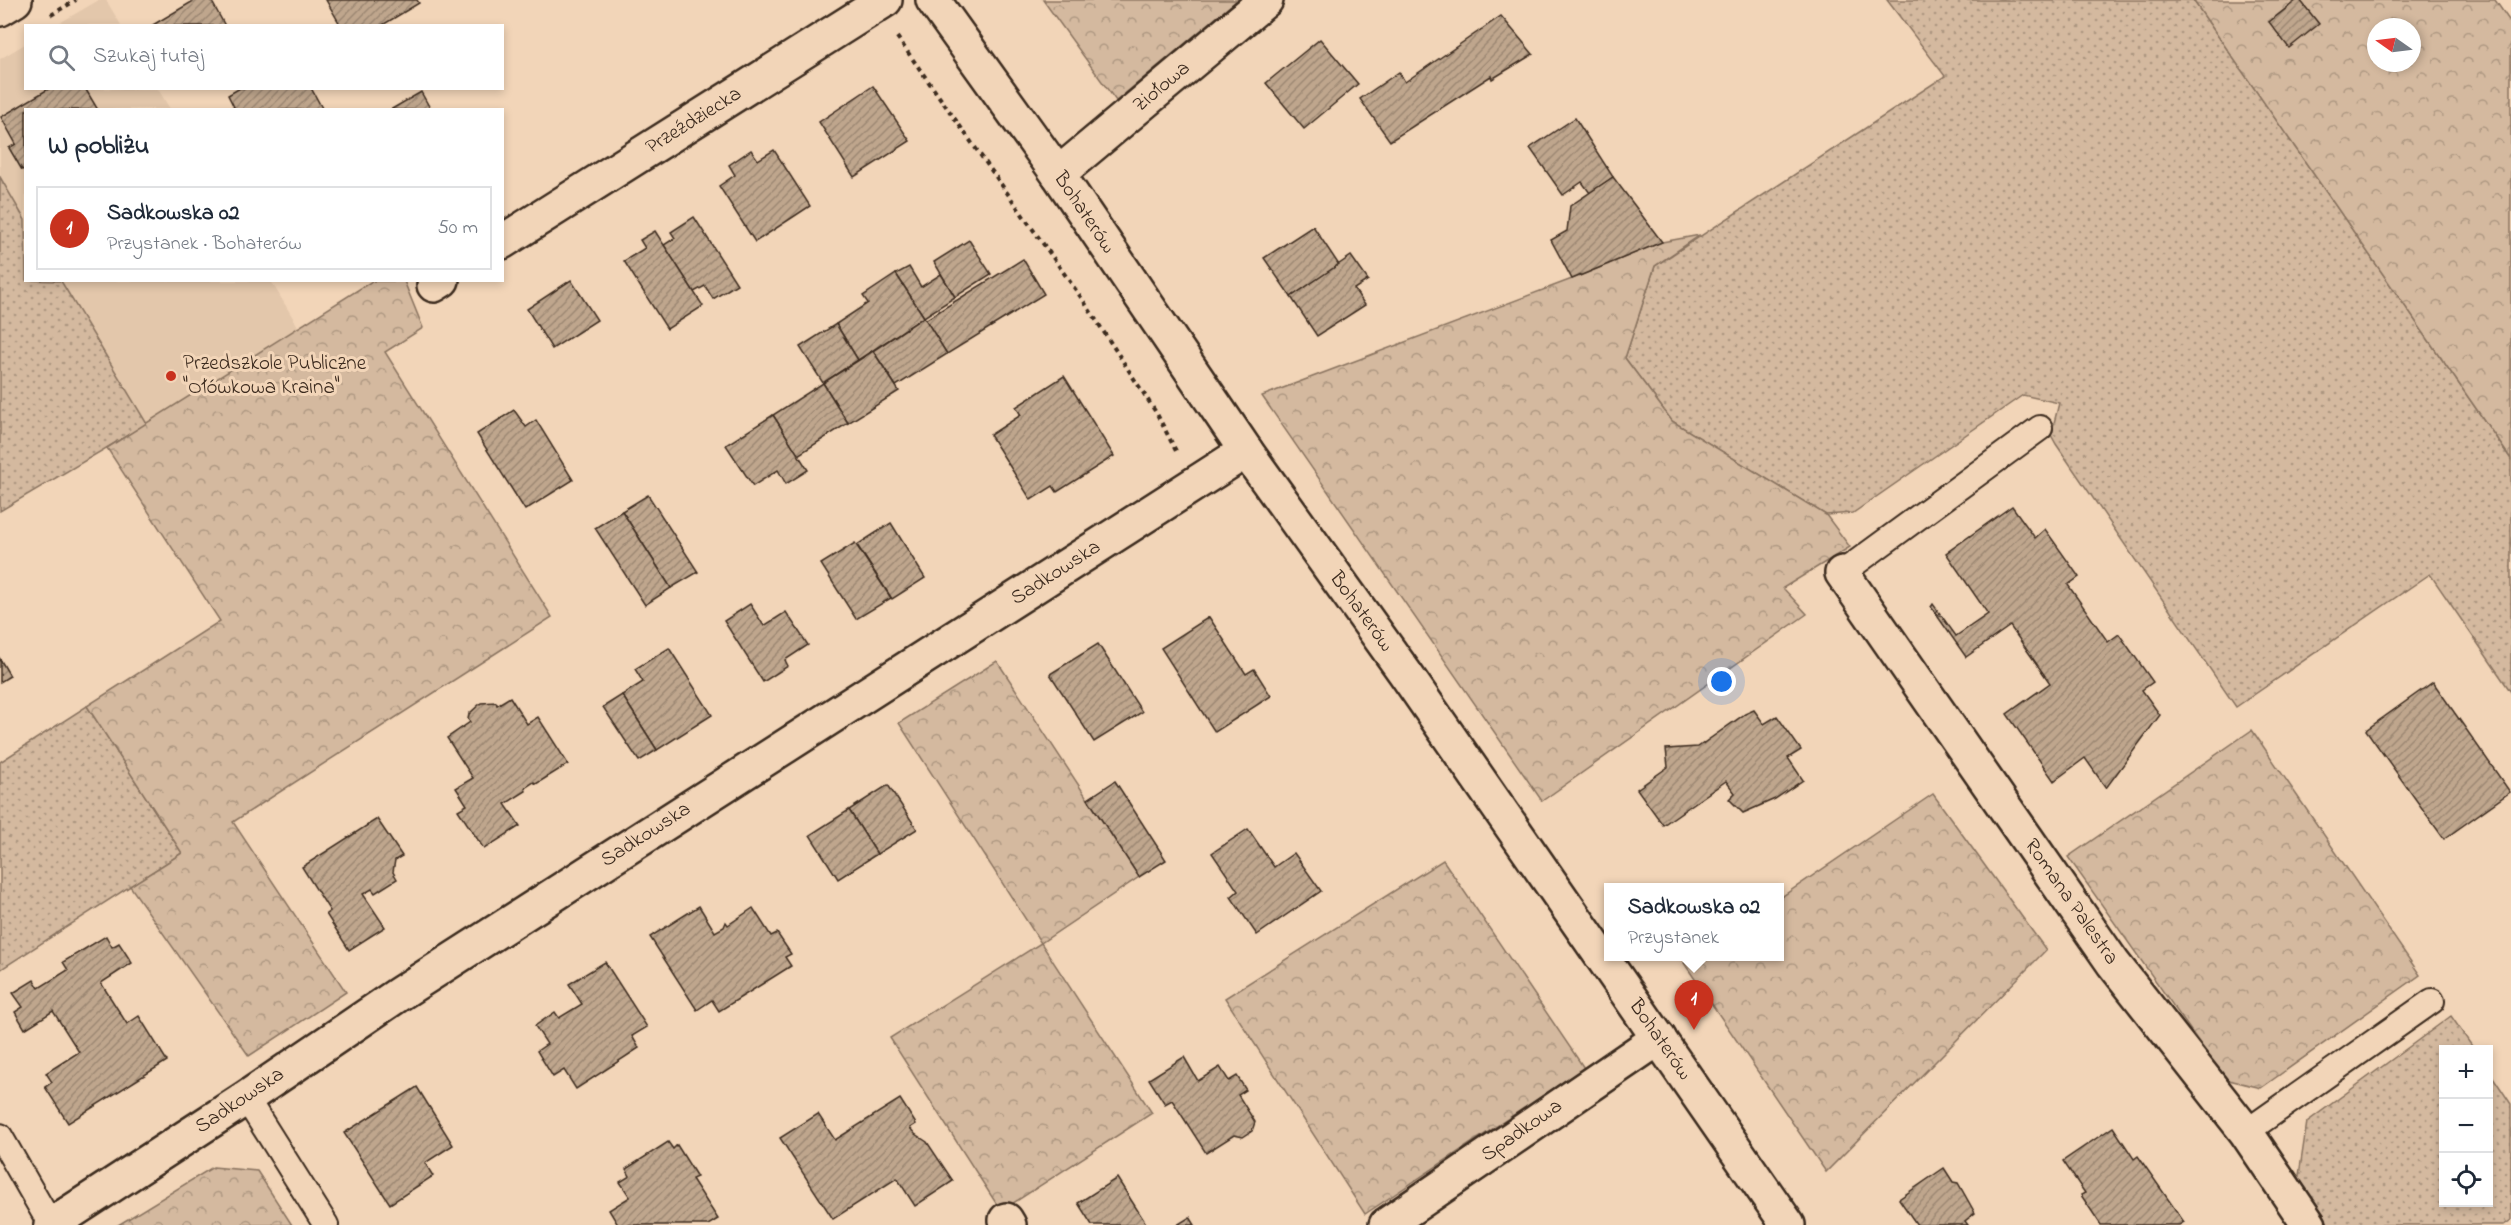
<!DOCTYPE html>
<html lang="pl">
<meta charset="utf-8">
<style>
:root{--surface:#fff;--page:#f6f6f7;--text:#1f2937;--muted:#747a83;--line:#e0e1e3;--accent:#c8321e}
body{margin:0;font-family:"Indie Flower",sans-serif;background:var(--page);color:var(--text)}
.controls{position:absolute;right:18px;bottom:18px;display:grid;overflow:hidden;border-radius:0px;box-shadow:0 3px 9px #0003}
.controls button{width:54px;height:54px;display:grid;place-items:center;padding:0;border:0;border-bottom:2px solid var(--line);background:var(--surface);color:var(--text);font:30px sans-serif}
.compass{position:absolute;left:2367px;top:18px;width:54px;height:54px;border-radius:50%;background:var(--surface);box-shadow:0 3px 9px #0003;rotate:284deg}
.you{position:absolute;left:1722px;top:682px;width:21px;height:21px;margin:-15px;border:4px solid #fff;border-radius:50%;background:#1a73e8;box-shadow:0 0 0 9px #1a73e833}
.badge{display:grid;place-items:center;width:39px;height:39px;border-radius:50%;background:var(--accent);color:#fff;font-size:20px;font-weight:700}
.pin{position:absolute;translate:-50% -50px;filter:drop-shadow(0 2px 3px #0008)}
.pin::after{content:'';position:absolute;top:32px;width:21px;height:18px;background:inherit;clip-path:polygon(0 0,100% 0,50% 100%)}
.popup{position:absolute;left:1604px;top:883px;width:180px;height:78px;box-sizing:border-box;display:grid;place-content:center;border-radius:0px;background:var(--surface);filter:drop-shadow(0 2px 4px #0005);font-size:20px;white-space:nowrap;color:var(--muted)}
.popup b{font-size:22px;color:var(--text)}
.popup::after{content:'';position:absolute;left:50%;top:100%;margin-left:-12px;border:12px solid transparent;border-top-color:var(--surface)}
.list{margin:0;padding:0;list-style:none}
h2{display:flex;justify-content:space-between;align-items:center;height:78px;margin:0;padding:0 24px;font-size:26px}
h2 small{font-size:20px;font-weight:400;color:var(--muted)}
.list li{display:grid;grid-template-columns:39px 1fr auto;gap:18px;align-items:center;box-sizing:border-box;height:84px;margin:0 12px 12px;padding:0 12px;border:2px solid var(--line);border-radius:0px}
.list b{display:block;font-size:22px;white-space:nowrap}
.list p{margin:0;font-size:20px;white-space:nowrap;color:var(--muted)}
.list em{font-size:20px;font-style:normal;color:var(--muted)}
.icon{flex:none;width:33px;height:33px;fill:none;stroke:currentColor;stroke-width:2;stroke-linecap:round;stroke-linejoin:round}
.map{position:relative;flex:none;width:2511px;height:1225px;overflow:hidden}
.search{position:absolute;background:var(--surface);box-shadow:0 3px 9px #0003;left:24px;top:24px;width:480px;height:66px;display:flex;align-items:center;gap:15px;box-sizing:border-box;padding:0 21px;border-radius:0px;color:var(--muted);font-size:22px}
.panel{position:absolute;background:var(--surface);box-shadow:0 3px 9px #0003;left:24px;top:108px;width:480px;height:174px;border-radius:0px}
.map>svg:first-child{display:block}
.built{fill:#e3c7ab}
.grass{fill:url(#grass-dots);stroke:#88725e;stroke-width:1.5}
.forest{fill:url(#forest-crowns);stroke:#88725e;stroke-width:1.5;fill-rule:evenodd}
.building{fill:url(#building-hatch);stroke:#3b2a1e;stroke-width:1.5}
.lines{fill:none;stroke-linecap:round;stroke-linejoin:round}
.service-casing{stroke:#3b2a1e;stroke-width:28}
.minor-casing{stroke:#3b2a1e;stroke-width:38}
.tertiary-casing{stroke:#3b2a1e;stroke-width:38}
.path{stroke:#3b2a1e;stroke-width:4;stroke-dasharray:4.5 4.5;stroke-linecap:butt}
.service{stroke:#f2d5b8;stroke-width:24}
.minor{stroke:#f2d5b8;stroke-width:33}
.tertiary{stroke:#f2d5b8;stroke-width:33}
.poi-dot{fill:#c8321e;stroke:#f2d5b8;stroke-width:2}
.labels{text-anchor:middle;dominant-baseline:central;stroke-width:6;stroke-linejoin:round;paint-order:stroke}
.street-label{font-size:21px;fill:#3b2a1e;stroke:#f2d5b8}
.poi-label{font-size:21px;fill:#3b2a1e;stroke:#f2d5b8;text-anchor:start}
</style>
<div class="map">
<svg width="2511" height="1225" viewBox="0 0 2511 1225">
<defs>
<pattern id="grass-dots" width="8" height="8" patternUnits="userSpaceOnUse" patternTransform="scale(1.5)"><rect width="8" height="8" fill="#d4b99f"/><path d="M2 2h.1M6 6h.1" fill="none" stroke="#ad9781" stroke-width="1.8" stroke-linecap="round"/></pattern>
<pattern id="forest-crowns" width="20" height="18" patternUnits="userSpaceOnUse" patternTransform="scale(1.5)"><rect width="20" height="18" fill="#d4b99f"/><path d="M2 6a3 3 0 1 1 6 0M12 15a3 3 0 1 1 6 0" fill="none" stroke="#ad9781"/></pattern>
<pattern id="building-hatch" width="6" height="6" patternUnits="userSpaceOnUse" patternTransform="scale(1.5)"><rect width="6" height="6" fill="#bfa68d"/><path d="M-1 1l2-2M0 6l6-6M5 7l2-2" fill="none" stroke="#9c8773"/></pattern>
</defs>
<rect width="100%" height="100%" fill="#f2d5b8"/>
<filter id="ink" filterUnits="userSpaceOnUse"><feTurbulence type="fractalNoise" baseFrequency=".0167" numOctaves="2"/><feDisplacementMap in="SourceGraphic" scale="12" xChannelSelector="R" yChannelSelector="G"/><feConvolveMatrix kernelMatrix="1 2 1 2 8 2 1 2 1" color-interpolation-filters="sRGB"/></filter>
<g filter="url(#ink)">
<g class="built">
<polygon points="99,0 106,0 121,25 56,25"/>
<polygon points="25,44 26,88 158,89 170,109 26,110 25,220 0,177 0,59"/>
<polygon points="61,281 271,281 299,328 147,424"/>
</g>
<g class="grass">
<polygon points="1887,0 2193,0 2511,459 2511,692 2430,574 2236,707 2056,444 2051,435 2059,403 2023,395 1853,513 1826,515 1672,421 1625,358 1655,266 1945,76"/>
<polygon points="0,177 25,220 26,280 61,281 147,424 0,511"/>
<polygon points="87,706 182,853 0,970 0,762"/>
<polygon points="2451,1016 2474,1049 2444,1050 2444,1202 2488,1202 2489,1071 2511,1104 2511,1220 2504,1225 2329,1225 2298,1182 2307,1122"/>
</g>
<g class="forest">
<polygon points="1043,0 1237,0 1116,101"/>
<path d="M2193,0H2495L2511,23V459ZM2376,27H2412V63H2376Z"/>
<polygon points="1700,235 1655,266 1625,358 1672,421 1826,515 1850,547 1783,588 1807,614 1542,801 1262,396 1572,279 1662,242"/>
<polygon points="372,281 404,281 423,328 385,352 552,617 233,822 346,992 249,1056 130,886 182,853 87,706 220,621 107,448"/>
<polygon points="997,661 1139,877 1041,943 1152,1113 1001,1211 890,1038 1041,943 899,723"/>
<polygon points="2252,730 2420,975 2261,1088 2225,1079 2068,857"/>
<polygon points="1933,794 2046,950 1826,1172 1684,963 1694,957 1780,956 1780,898"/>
<polygon points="1443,860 1584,1068 1365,1214 1225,998"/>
<polygon points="213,1167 257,1171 292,1225 118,1225"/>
</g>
<g class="building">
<polygon points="195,0 211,0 225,26 151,26"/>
<polygon points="326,0 417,0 419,3 381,26 341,26"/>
<polygon points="2297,0 2300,0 2319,24 2289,48 2269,22"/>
<polygon points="1501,16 1533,54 1492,79 1491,76 1390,141 1360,99 1399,72 1405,82"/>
<polygon points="1320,39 1358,84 1304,129 1266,83"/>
<polygon points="873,86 910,141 854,177 819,122"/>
<polygon points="50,88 85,88 98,110 26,110 26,168 22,170 9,148 16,144 1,117"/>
<polygon points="240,88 311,88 323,110 229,110 234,107 228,95"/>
<polygon points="421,92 431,110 390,110"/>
<polygon points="1575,118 1613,177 1590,193 1582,182 1563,195 1530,148"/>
<polygon points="751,150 758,160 774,150 810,206 755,242 719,186 735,175 729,165"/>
<polygon points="1613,177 1662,242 1572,279 1551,240 1567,231 1570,206"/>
<polygon points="694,217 737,284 713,299 705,286 694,292 664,245 675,238 671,232"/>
<polygon points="1313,226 1339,265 1291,297 1264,258"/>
<polygon points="655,231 703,306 667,329 624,261 645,248 640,240"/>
<polygon points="969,240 991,274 955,297 934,262"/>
<polygon points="1351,256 1368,280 1354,289 1365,305 1317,336 1291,297"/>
<polygon points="1023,259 1044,294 947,354 925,320"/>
<polygon points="909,267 921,287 941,274 955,297 924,317 896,274"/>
<polygon points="896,274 924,317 858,360 836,324 868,303 863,296"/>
<polygon points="571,280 597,320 552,349 527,309"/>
<polygon points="924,317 947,354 896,386 873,351"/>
<polygon points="836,324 858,360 823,383 800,347"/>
<polygon points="873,351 899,391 848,423 823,383"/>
<polygon points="1064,376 1114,456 1057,492 1053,486 1031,500 990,435 1021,415 1016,407"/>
<polygon points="823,383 848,423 798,455 773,415"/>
<polygon points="514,410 526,427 536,420 573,480 525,510 477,434"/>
<polygon points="773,415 808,470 786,484 778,470 753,486 726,445"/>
<polygon points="648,495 698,572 671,588 622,511"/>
<polygon points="2012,506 2035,538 2045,529 2079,577 2068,585 2108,642 2119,634 2153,682 2142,690 2160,715 2106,788 2085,758 2054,781 2007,714 2050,683 2010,626 1966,657 1931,607 1933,604 1956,636 1988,614 1946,553"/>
<polygon points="622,511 671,588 645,605 595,528"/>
<polygon points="891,523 925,578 892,599 857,545"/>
<polygon points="855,543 891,598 856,619 821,564"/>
<polygon points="750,604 764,626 786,612 808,645 785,660 788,666 763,682 724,621"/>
<polygon points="1209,617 1246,674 1254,669 1271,696 1215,732 1161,648"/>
<polygon points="1098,644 1142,712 1094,742 1050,674"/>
<polygon points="669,648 712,715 657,750 622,695 643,682 635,669"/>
<polygon points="0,659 10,676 0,682"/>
<polygon points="2433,682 2510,792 2444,839 2366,730"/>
<polygon points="622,695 657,750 639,761 603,707"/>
<polygon points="510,697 527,724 538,717 568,764 536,784 534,782 525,788 526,791 505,804 520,826 484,849 458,810 467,805 456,788 473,778 447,738 470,722 468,719 469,714 481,703 496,702 497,705"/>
<polygon points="1754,710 1764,724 1777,716 1801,750 1788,758 1803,780 1775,799 1743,813 1729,799 1735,793 1726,781 1663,825 1637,789 1668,767 1666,749 1698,747 1745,714"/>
<polygon points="1115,781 1166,860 1139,877 1088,799"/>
<polygon points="888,785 917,829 877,854 849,810"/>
<polygon points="849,810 877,854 838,879 810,835"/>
<polygon points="377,819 402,856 395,860 393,872 397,879 375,893 372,889 363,894 385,927 349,950 326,914 330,911 302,867"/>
<polygon points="1248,829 1274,867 1294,853 1321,891 1257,935 1231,897 1238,891 1212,853"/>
<polygon points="699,906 715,932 724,927 726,922 728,925 753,908 771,936 777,933 791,954 785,957 791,966 719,1011 712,1000 697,1010 650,937"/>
<polygon points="106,936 112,947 119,943 132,963 101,983 127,1024 139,1016 167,1061 68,1123 45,1087 52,1082 46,1073 79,1052 53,1011 25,1029 15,1012 23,1007 13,993 34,980 39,988 68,970 63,962"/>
<polygon points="605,962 647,1027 632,1036 639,1048 576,1089 564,1070 553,1077 537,1051 547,1044 535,1026 555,1012 559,1018 582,1004 569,984"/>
<polygon points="1184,1057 1198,1081 1220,1067 1229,1081 1237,1076 1246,1090 1238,1095 1255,1122 1252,1131 1243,1137 1234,1135 1206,1153 1172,1100 1165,1104 1149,1079"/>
<polygon points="417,1087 453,1145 425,1163 433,1176 390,1204 344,1133"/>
<polygon points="900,1099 916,1124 910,1128 915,1134 927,1142 953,1181 915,1206 897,1178 833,1219 780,1138 818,1114 835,1140"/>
<polygon points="2113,1127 2134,1159 2138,1156 2184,1222 2179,1225 2101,1225 2081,1195 2085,1193 2063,1161"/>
<polygon points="668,1142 673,1149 677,1145 697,1177 692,1179 718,1219 708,1225 618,1225 609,1210 630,1197 620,1182 630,1176 626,1169"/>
<polygon points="1944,1168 1953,1182 1958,1183 1975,1213 1965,1221 1968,1225 1917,1225 1899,1199"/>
<polygon points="1117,1178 1147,1225 1092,1225 1078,1203"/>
<polygon points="1190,1217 1195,1225 1177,1225"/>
</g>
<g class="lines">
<defs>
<g id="service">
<polyline points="1842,573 2040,428"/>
<polyline points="246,1098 326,1225"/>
<polyline points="2246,1132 2432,1001"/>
<polyline points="0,1136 51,1225"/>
</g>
<g id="minor">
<polyline points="1058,174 1266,0"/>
<polyline points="502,242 885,0"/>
<polyline points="434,285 442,280"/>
<polyline points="1842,573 2113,963 2246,1132 2309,1225"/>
<polyline points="1006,1220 1009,1225"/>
<polyline points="51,1225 246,1098 399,994 1246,451"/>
<polyline points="1386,1225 1659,1038"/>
</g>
<g id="tertiary">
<polyline points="933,0 1058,174 1246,451 1405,673 1788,1225"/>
<polyline points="0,9 15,0"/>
</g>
</defs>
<use href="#service" class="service-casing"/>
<use href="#minor" class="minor-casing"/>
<use href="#tertiary" class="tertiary-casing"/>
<g class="path">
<polyline points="51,15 76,0"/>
<polyline points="897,37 1085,303 1157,414 1176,451"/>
</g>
<use href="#service" class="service"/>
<use href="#minor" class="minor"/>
<use href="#tertiary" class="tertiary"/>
</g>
</g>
<circle class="poi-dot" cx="171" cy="376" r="6"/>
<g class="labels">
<g class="street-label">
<text transform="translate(1162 87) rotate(-40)">Ziołowa</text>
<text transform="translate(694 121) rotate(-32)">Przeździecka</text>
<text transform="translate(1084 213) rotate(56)">Bohaterów</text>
<text transform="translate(1056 573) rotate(-33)">Sadkowska</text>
<text transform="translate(1361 612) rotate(54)">Bohaterów</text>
<text transform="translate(646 835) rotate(-33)">Sadkowska</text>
<text transform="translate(2071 902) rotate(55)">Romana Palestra</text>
<text transform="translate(1660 1040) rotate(55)">Bohaterów</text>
<text transform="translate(240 1101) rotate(-34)">Sadkowska</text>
<text transform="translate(1522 1131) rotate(-35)">Spadkowa</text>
</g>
<g class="poi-label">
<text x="183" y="364">Przedszkole Publiczne<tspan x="183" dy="24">"Ołówkowa Kraina"</tspan></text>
</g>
</g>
</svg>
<div class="controls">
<button>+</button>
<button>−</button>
<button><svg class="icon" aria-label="locate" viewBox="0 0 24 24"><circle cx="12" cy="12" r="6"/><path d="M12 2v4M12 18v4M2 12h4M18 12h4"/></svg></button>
</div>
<svg class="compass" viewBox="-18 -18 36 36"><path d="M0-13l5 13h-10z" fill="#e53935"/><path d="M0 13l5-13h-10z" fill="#747a83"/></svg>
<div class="you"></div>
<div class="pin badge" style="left:1694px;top:1030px">1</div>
<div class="popup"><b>Sadkowska 02</b>Przystanek</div>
<div class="search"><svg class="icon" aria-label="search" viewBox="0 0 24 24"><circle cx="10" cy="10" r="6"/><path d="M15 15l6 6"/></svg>Szukaj tutaj</div>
<section class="panel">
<h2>W pobliżu<small></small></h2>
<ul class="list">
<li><span class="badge">1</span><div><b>Sadkowska 02</b><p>Przystanek · Bohaterów</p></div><em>50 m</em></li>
</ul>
</section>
</div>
